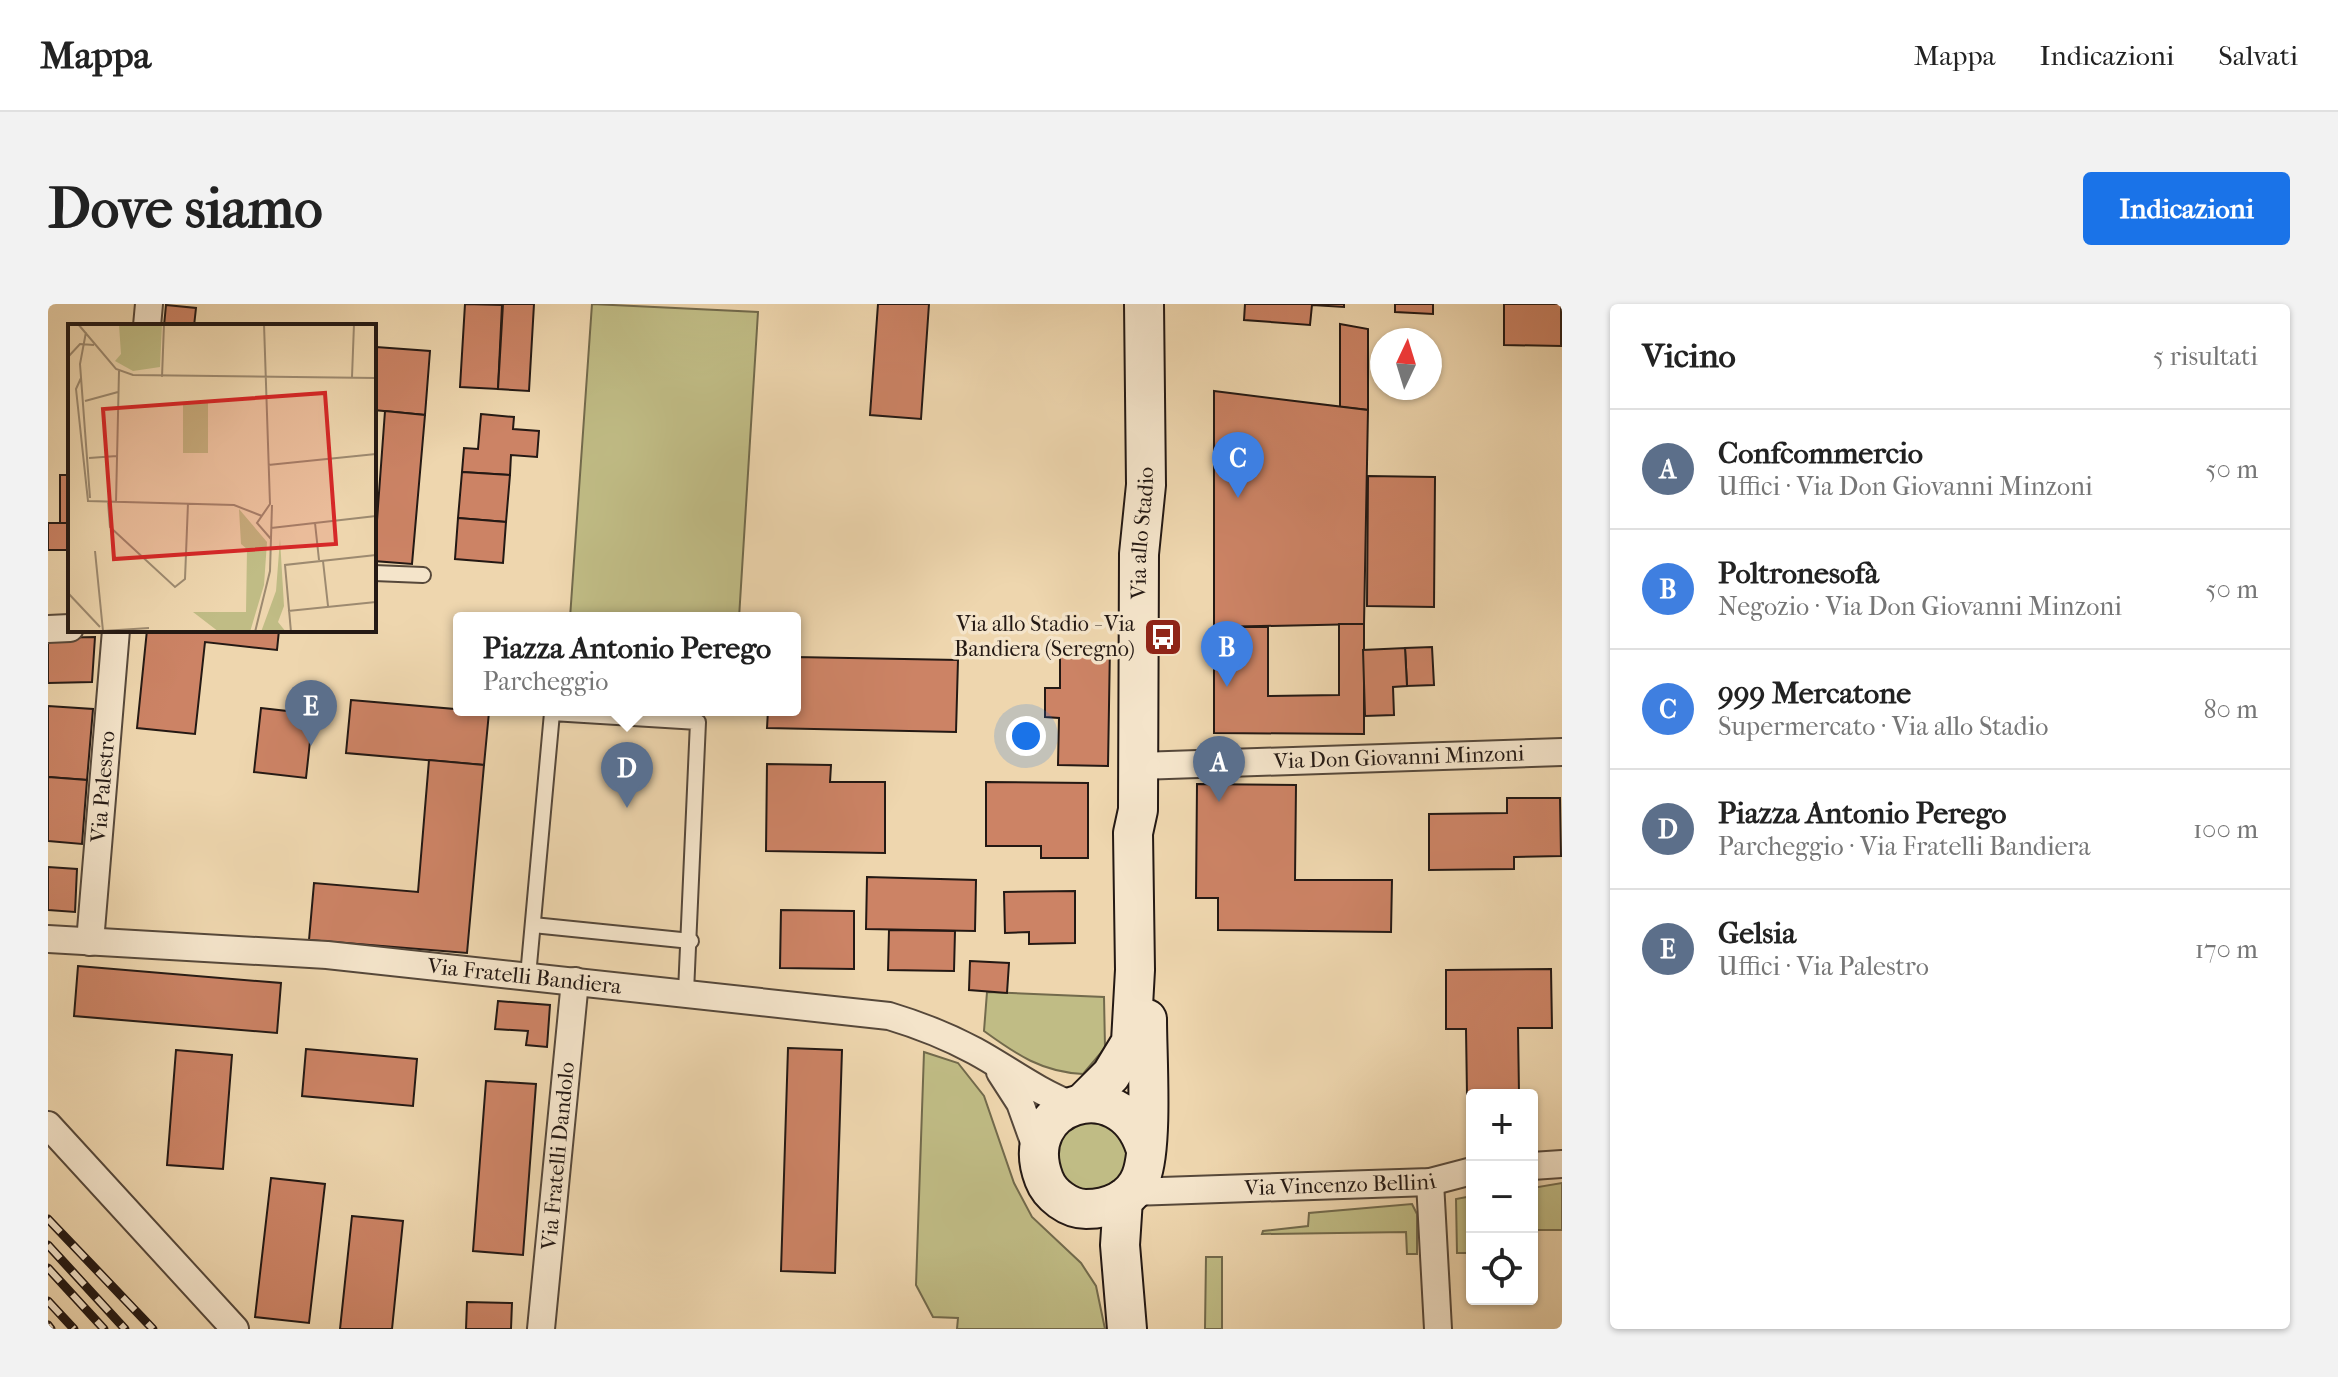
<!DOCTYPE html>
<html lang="it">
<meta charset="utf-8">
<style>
:root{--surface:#fff;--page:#f2f2f2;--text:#222;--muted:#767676;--line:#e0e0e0;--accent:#1a73e8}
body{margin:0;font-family:"IM FELL French Canon",serif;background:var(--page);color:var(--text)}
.controls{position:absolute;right:24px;bottom:24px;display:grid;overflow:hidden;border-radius:8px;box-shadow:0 2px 6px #0004}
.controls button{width:72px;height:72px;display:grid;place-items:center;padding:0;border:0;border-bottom:2px solid var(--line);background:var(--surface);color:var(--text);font:40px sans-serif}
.compass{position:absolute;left:1322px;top:24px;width:72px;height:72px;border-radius:50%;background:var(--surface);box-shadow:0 2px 6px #0004;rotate:4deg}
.you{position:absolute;left:978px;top:432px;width:28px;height:28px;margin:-20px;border:6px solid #fff;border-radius:50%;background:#1a73e8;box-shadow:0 0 0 12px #1a73e833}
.badge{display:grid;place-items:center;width:52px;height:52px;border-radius:50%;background:var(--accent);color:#fff;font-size:26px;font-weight:700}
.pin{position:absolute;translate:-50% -66px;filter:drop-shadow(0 2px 4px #0008)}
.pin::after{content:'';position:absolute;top:42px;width:28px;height:24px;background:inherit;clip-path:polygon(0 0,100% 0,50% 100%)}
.popup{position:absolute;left:405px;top:308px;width:348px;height:104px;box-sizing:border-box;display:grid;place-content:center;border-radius:8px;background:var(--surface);filter:drop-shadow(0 2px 6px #0005);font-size:26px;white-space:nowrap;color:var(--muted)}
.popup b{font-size:30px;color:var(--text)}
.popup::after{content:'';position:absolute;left:50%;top:100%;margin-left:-16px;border:16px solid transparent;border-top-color:var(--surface)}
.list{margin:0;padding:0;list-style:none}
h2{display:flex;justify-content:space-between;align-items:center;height:104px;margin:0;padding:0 32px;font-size:34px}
h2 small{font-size:26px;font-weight:400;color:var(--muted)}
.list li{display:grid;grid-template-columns:52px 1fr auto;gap:24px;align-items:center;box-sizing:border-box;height:120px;padding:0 32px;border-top:2px solid var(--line)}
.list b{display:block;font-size:30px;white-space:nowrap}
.list p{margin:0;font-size:26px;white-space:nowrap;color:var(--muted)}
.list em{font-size:26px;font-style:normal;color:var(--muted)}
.icon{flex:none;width:44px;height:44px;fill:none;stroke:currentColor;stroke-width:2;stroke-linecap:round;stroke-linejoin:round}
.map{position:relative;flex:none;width:1514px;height:1025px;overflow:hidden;border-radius:8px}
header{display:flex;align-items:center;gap:48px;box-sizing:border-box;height:112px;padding:0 40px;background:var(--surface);border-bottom:2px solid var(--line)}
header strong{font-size:38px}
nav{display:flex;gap:44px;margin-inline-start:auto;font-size:28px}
.intro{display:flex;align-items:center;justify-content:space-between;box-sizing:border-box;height:192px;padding:0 48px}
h1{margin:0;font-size:56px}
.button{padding:20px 36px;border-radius:8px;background:var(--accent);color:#fff;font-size:28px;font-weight:700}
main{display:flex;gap:48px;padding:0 48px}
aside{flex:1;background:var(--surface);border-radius:8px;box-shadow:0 2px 6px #0004}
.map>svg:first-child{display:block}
.green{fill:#c0bc85;stroke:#726a4c;stroke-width:2}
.building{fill:#cc8365;stroke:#241914;stroke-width:2}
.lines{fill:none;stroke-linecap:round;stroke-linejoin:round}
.service-casing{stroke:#56483a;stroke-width:18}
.minor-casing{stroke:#56483a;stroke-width:30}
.secondary-casing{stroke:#241914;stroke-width:42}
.service{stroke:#f4e4ca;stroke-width:14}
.minor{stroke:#f4e4ca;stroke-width:26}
.secondary{stroke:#f4e4ca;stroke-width:38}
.rail-casing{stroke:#241914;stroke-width:9}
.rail{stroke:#f4e4ca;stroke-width:6;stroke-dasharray:18;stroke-linecap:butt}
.labels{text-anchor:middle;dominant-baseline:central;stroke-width:7;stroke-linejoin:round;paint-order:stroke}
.street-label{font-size:22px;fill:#241914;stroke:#f4e4ca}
.poi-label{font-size:22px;fill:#241914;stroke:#f4e4ca;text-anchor:end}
.inset-road{fill:none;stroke:#9d8a70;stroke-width:2}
.view{fill:#d62828;fill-opacity:0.15;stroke:#d62828;stroke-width:4}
.inset-edge{fill:none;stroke:#241914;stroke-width:4}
</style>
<header>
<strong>Mappa</strong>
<nav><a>Mappa</a><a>Indicazioni</a><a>Salvati</a></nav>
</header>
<div class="intro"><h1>Dove siamo</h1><a class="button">Indicazioni</a></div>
<main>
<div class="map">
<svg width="1514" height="1025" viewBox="0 0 1514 1025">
<rect width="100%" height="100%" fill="#eed6ae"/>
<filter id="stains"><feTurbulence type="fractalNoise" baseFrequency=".0025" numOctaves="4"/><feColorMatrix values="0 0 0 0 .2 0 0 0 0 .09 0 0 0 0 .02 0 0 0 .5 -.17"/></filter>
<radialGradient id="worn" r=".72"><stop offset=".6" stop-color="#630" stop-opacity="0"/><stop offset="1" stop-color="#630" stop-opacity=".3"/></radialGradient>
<g class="green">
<polygon points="544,0 710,8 691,314 522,314"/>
<path d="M939,688L1056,693L1057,744L1035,770C994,768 969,751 936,727Z"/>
<polygon points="876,748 910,759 936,792 966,879 984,913 1033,959 1048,982 1057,1025 909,1025 910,1014 885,1013 868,981"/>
<polygon points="1037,811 1081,831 1083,868 1054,893 1018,885 1004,840"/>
<polygon points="1514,879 1514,926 1484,926 1484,884"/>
<polygon points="1424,892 1424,927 1419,928 1419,949 1409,949 1408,895"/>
<polygon points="1364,900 1369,910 1369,950 1359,950 1358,928 1214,930 1215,927 1260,922 1261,909"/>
<polygon points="1158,953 1174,953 1174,1025 1157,1025"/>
</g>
<g class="building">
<polygon points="417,0 454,1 450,85 412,83"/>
<polygon points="455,0 486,0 481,87 450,85"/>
<polygon points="830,0 881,0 873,115 822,111"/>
<polygon points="1197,0 1296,0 1296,3 1264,1 1262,21 1196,16"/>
<polygon points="1347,0 1385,0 1385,10 1347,8"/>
<polygon points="1456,0 1513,0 1513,42 1456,41"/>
<polygon points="118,1 148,4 146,22 116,22"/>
<polygon points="1292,20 1320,25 1320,106 1292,103"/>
<polygon points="328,43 382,47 377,111 326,106"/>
<polygon points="1166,87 1320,106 1316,320 1166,323"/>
<polygon points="337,107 377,111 364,260 326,257"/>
<polygon points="433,110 466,113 465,125 491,127 489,153 463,151 462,171 414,168 416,144 430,145"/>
<polygon points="414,168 462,171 458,218 410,214"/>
<rect x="12" y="171" width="10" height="48"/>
<polygon points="1320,172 1387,173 1386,303 1319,302"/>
<polygon points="410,214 458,218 455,259 407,255"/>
<rect x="0" y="219" width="22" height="27"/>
<polygon points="1291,320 1316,320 1316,430 1166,429 1166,323 1220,323 1220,392 1291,391"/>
<polygon points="99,326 231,326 229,346 157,338 147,430 89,424"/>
<polygon points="47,333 44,378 0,379 0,334"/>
<polygon points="1012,341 1062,341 1060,462 1010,461 1011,414 997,413 997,384 1012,384"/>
<polygon points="1384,343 1386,381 1359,382 1357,344"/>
<polygon points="1357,344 1359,382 1345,383 1346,411 1317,412 1315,346"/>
<polygon points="747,353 910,356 908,428 719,424 720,406 747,406"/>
<polygon points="303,396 441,408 436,461 298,449"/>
<polygon points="0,402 45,405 39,476 0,473"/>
<polygon points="213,404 265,410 258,474 206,468"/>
<polygon points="381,456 436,461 419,649 261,636 266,579 370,588"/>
<polygon points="719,460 783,461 782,478 837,478 837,549 718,547"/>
<polygon points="0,473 39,476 34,540 0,537"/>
<polygon points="938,478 1040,479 1040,554 993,554 993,542 938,542"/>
<polygon points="1149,480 1248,481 1247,576 1344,576 1343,628 1170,626 1170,594 1148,594"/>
<polygon points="1459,494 1512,494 1513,552 1466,553 1466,565 1381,566 1381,510 1459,509"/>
<polygon points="0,563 29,565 27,608 0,606"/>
<polygon points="819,573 928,576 927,627 818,625"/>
<polygon points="1027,587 1027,639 981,640 981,628 957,629 956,588"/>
<polygon points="733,606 806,607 806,665 732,664"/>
<polygon points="841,626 907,627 906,667 840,666"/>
<polygon points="922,657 961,659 959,689 921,686"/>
<polygon points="30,662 233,679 229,729 26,712"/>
<polygon points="1503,665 1504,724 1470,724 1471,790 1419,790 1418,725 1398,725 1398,666"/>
<polygon points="450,697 502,701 499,743 478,741 480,727 447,725"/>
<polygon points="740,744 794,746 787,969 733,967"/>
<polygon points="258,745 369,755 365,802 254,792"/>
<polygon points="128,746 184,751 175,865 119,861"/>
<polygon points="438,777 488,780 475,951 425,947"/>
<polygon points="223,874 277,880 261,1019 207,1013"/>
<polygon points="304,912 355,917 344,1025 292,1025"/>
<polygon points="419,998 464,999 463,1025 418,1025"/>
</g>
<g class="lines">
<defs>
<g id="service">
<polyline points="326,269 375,271"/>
<polyline points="485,621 643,637"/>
<polyline points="480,672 504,409 650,418 638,688"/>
</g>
<g id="minor">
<polyline points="99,22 101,0"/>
<polyline points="0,325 22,324"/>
<path id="s1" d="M1091,462L1514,448"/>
<path id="s2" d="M0,635L279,651L841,712C871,721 899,732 927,747C960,765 988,787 1024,801"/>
<path id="s3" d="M42,638L68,326"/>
<polyline points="952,768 972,799 990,849"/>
<polyline points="0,821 187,1025"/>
<polyline points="1484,862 1514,860"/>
<polyline points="1382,878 1390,1025"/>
<path id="s4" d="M1084,888L1382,878L1424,867"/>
<path id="s5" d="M493,1025L527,677"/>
</g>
<g id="secondary">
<path id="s6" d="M1035,799L1063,771L1083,738L1087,666L1085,529L1090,506L1091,250L1098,181L1096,0"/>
<path d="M1097,843C1072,766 967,800 996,875C1002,891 1021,905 1038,905C1060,905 1084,896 1093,873C1105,842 1099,752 1099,715"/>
<polyline points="1075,895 1072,941 1079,1025"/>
</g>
</defs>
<use href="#service" class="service-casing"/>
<use href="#minor" class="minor-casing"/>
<use href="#secondary" class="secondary-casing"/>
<use href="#service" class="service"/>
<use href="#minor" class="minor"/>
<use href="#secondary" class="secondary"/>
<defs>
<g id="rail">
<polyline points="0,915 105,1025"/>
<polyline points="0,941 77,1025"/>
<polyline points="0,964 56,1025"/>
<polyline points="0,997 26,1025"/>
<polyline points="0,1021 3,1025"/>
</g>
</defs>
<use href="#rail" class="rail-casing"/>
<use href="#rail" class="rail"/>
</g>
<defs>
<symbol id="bus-square" viewBox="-11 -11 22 22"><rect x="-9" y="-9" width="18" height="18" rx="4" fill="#8f2418" stroke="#f4e4ca"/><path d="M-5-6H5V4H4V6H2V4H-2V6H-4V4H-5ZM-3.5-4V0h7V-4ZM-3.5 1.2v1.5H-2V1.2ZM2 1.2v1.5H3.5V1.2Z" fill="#fff"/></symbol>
</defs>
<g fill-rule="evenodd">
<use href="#bus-square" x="1093" y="311" width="44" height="44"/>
</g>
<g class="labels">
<g class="street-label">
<text stroke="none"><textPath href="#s6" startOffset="588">Via allo Stadio</textPath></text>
<text stroke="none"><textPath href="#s1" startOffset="260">Via Don Giovanni Minzoni</textPath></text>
<text stroke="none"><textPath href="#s3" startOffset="156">Via Palestro</textPath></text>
<text stroke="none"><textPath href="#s2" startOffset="478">Via Fratelli Bandiera</textPath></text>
<text stroke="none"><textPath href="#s5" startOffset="174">Via Fratelli Dandolo</textPath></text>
<text stroke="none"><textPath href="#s4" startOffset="208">Via Vincenzo Bellini</textPath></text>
</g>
<g class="poi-label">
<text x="1087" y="320">Via allo Stadio - Via<tspan x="1087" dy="25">Bandiera (Seregno)</tspan></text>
</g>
</g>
<g transform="translate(20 20)">
<rect width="308" height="308" fill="#eed6ae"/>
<path d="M40,0H94L92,43L65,47L47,37L53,30L51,1ZM115,79H140V129H115ZM171,185L199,218L196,261L182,308H151L125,288H178L179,225L173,220ZM212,215L216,282L210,298L218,308H193L208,267Z" fill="#c0bc85"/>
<path class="inset-road" d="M10,0L48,45L65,51L308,54M196,0L202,180L189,199L203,215M18,8L12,40L22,174M0,33L12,20L26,21M94,53L96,0M284,53L286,0M13,54L8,65L20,177L166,181L194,192M17,77L50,68M21,134L49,132M200,141L308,130M40,178L42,203L107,263L117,255L120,179M48,178L51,47M247,199L251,236M203,204L308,192M27,227L35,307M255,237L260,282M0,269L32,303M220,287L308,278M35,307L81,304M187,308L202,247L204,181M223,308L217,241L308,231"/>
<path class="view" d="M257,69L268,220L46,235L35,85Z"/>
<rect width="308" height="308" class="inset-edge"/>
</g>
<rect width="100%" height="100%" filter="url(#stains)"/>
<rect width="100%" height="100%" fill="url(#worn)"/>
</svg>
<div class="controls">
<button>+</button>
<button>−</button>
<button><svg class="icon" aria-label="locate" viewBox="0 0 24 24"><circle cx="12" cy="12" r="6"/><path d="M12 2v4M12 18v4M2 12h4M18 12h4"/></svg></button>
</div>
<svg class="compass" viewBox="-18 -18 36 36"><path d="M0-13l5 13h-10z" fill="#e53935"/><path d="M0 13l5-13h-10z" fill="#767676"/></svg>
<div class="you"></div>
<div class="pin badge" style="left:1171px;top:498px;background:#5c6f8a">A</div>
<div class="pin badge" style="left:1179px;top:383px;background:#3f7fe0">B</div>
<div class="pin badge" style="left:1190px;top:194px;background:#3f7fe0">C</div>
<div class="pin badge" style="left:579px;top:504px;background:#5c6f8a">D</div>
<div class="popup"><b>Piazza Antonio Perego</b>Parcheggio</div>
<div class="pin badge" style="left:263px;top:442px;background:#5c6f8a">E</div>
</div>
<aside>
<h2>Vicino<small>5 risultati</small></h2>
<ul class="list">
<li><span class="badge" style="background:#5c6f8a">A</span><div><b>Confcommercio</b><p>Uffici · Via Don Giovanni Minzoni</p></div><em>50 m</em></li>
<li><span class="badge" style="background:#3f7fe0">B</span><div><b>Poltronesofà</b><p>Negozio · Via Don Giovanni Minzoni</p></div><em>50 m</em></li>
<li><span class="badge" style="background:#3f7fe0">C</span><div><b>999 Mercatone</b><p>Supermercato · Via allo Stadio</p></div><em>80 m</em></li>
<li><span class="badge" style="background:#5c6f8a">D</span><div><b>Piazza Antonio Perego</b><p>Parcheggio · Via Fratelli Bandiera</p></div><em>100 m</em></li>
<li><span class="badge" style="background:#5c6f8a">E</span><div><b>Gelsia</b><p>Uffici · Via Palestro</p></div><em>170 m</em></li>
</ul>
</aside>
</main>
